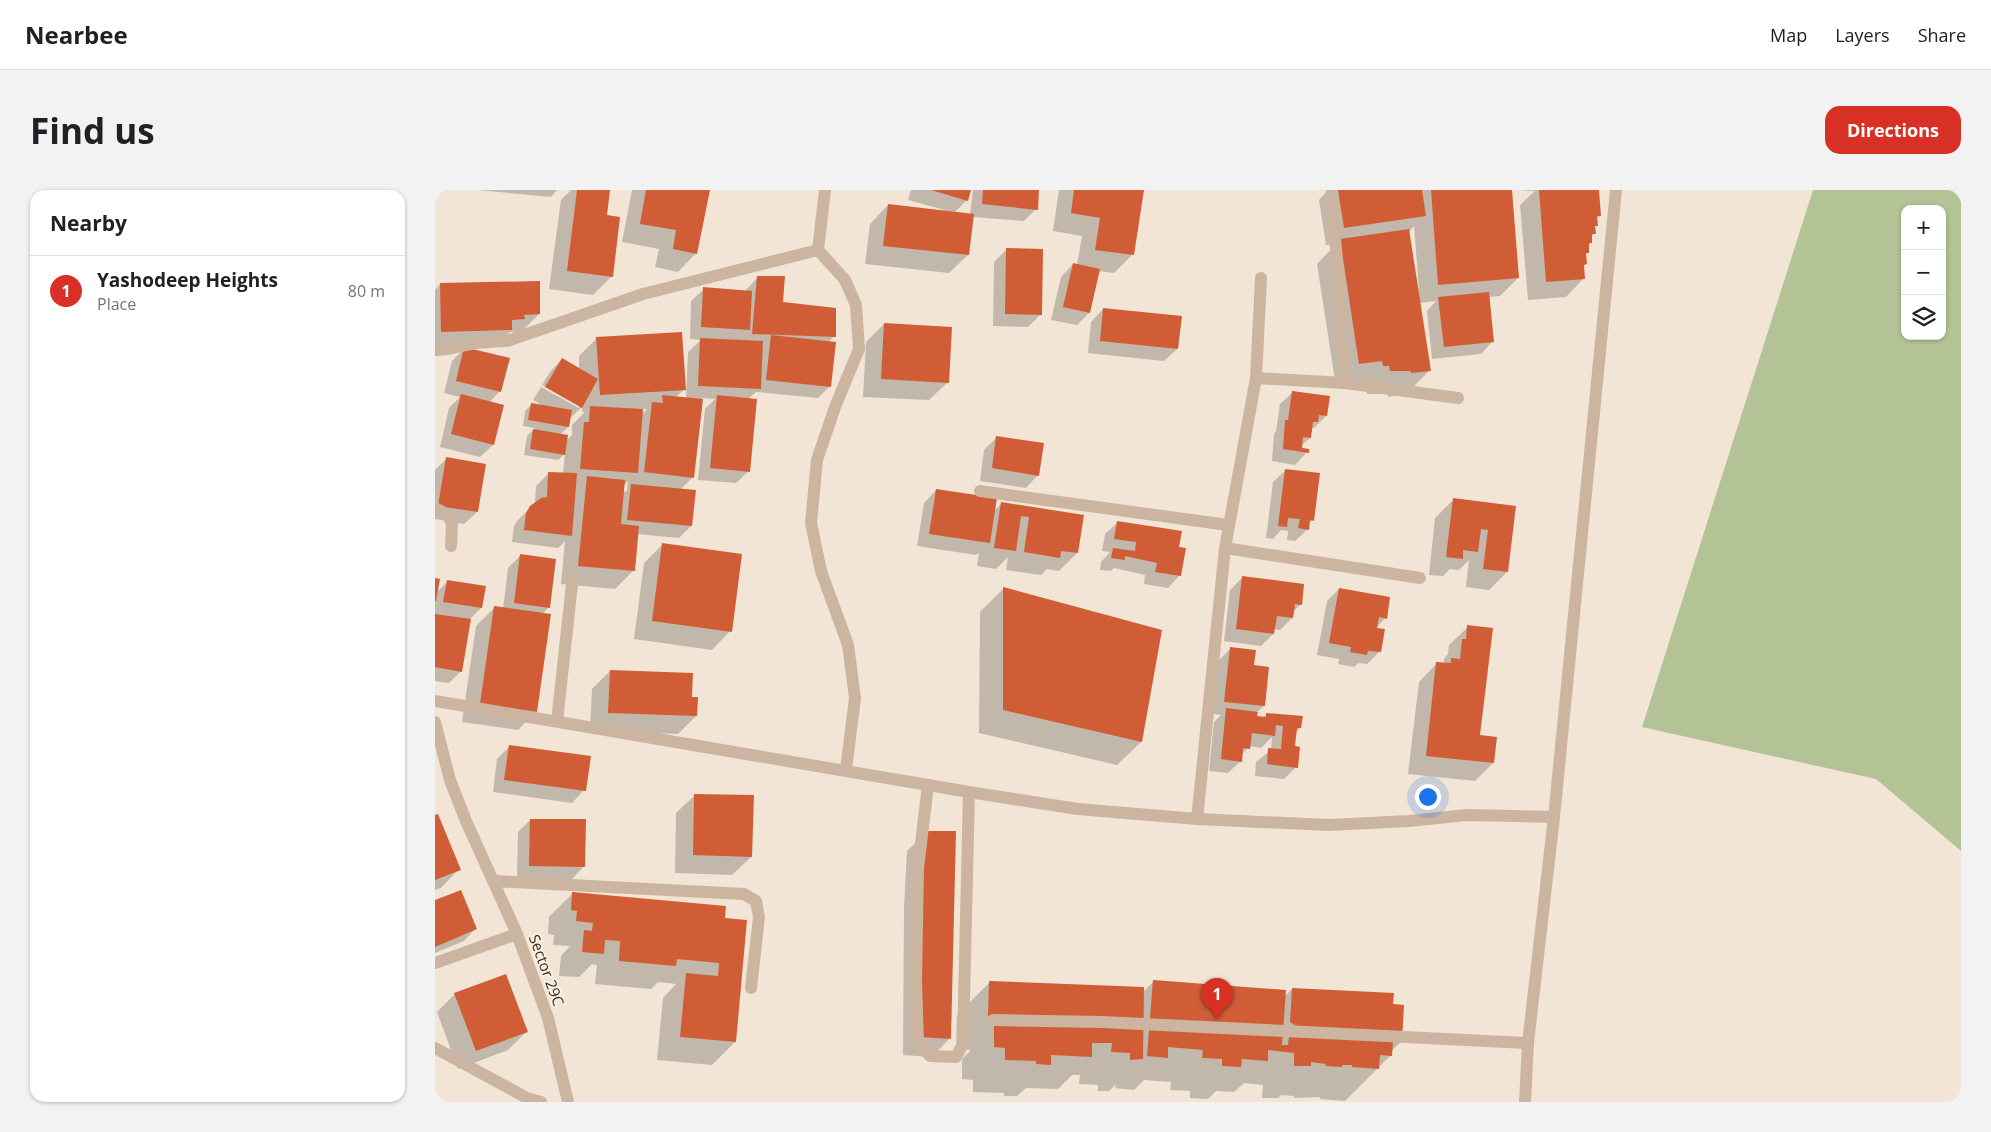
<!DOCTYPE html>
<meta charset="utf-8">
<style>
:root{--surface:#fff;--page:#f2f2f2;--text:#202124;--muted:#757577;--line:#e0e0e0;--accent:#d93025}
body{margin:0;font-family:"Open Sans",sans-serif;background:var(--page);color:var(--text)}
.controls{position:absolute;right:15px;top:15px;display:grid;overflow:hidden;border-radius:10px;box-shadow:0 1px 4px #0004}
.controls button{width:45px;height:45px;display:grid;place-items:center;padding:0;border:0;border-bottom:1px solid var(--line);background:var(--surface);color:var(--text);font:25px sans-serif}
.you{position:absolute;left:992px;top:606px;width:18px;height:18px;margin:-12px;border:4px solid #fff;border-radius:50%;background:#1a73e8;box-shadow:0 0 0 8px #1a73e833}
.badge{display:grid;place-items:center;width:32px;height:32px;border-radius:50%;background:var(--accent);color:#fff;font-size:16px;font-weight:700}
.pin{position:absolute;translate:-50% -41px;filter:drop-shadow(0 1px 2px #0008)}
.pin::after{content:'';position:absolute;top:26px;width:18px;height:15px;background:inherit;clip-path:polygon(0 0,100% 0,50% 100%)}
.list{margin:0;padding:0;list-style:none}
h2{display:flex;justify-content:space-between;align-items:center;height:65px;margin:0;padding:0 20px;font-size:21px}
h2 small{font-size:16px;font-weight:400;color:var(--muted)}
.list li{display:grid;grid-template-columns:32px 1fr auto;gap:15px;align-items:center;box-sizing:border-box;height:70px;padding:0 20px;border-top:1px solid var(--line)}
.list b{display:block;font-size:19px;white-space:nowrap}
.list p{margin:0;font-size:16px;white-space:nowrap;color:var(--muted)}
.list em{font-size:16px;font-style:normal;color:var(--muted)}
.icon{flex:none;width:28px;height:28px;fill:none;stroke:currentColor;stroke-width:2;stroke-linecap:round;stroke-linejoin:round}
.map{position:relative;flex:none;width:1526px;height:912px;overflow:hidden;border-radius:15px}
header{display:flex;align-items:center;gap:30px;box-sizing:border-box;height:70px;padding:0 25px;background:var(--surface);border-bottom:1px solid var(--line)}
header strong{font-size:24px}
nav{display:flex;gap:28px;margin-inline-start:auto;font-size:18px}
.intro{display:flex;align-items:center;justify-content:space-between;box-sizing:border-box;height:120px;padding:0 30px}
h1{margin:0;font-size:35px}
.button{padding:12px 22px;border-radius:15px;background:var(--accent);color:#fff;font-size:18px;font-weight:700}
main{display:flex;gap:30px;padding:0 30px}
aside{flex:1;background:var(--surface);border-radius:15px;box-shadow:0 1px 4px #0004}
.map>svg:first-child{display:block}
.green{fill:#b3c395;fill-rule:evenodd}
.shadow{fill:#0003;fill-rule:evenodd}
.building{fill:#d05d36}
.lines{fill:none;stroke-linecap:round;stroke-linejoin:round}
.service{stroke:#cbb5a1;stroke-width:12}
.minor{stroke:#cbb5a1;stroke-width:12}
.tertiary{stroke:#cbb5a1;stroke-width:12}
.labels{text-anchor:middle;dominant-baseline:central;stroke-width:4;stroke-linejoin:round;paint-order:stroke}
.street-label{font-size:15px;fill:#352a25;stroke:#faf0e2}
</style>
<header>
<strong>Nearbee</strong>
<nav><a>Map</a><a>Layers</a><a>Share</a></nav>
</header>
<div class="intro"><h1>Find us</h1><a class="button">Directions</a></div>
<main>
<aside>
<h2>Nearby<small></small></h2>
<ul class="list">
<li><span class="badge">1</span><div><b>Yashodeep Heights</b><p>Place</p></div><em>80 m</em></li>
</ul>
</aside>
<div class="map">
<svg width="1526" height="912" viewBox="0 0 1526 912">
<rect width="100%" height="100%" fill="#f3e5d6"/>
<path class="green" d="M1378,0H1526V661L1441,589L1207,537ZM1470,19H1507V146H1470Z"/>
<g class="shadow">
<polygon points="43,0 122,0 116,7"/>
<polygon points="136,0 174,0 171,27 177,86 158,105 114,99 126,10"/>
<polygon points="197,0 273,0 261,63 243,82 220,77 224,59 187,52"/>
<polygon points="476,0 535,0 532,10 519,23 535,25 538,0 603,0 601,19 589,31 537,27 533,65 514,83 430,74 435,34 453,15 510,22 510,20 473,10"/>
<polygon points="624,0 708,0 697,65 679,83 663,81 654,123 642,135 616,130 626,87 638,74 642,75 647,46 618,41"/>
<path d="M893,0H1076L1083,88L1065,106L1054,107L1058,151L1046,164L997,169L992,121L1001,111L984,113L995,180L971,204L953,207V204H932L931,199L901,197L882,74L901,54L891,55L884,10ZM979,36L984,99H982L974,42Z"/>
<polygon points="1081,0 1163,0 1165,26 1161,29 1159,44 1156,47 1156,52 1153,56 1153,62 1150,65 1151,74 1148,76 1149,88 1131,107 1093,110 1085,15 1100,1"/>
<polygon points="572,59 606,124 593,137 558,136 559,72"/>
<path d="M323,87L347,113L399,146L393,153L395,196L383,208L321,202L313,209L314,281L301,293L263,290L270,219L280,209L267,208L258,287L245,300L256,336L244,348L202,344L198,381L180,399L126,394L130,351L123,358L77,352L79,336L83,330L100,313L101,296L114,283L128,284L130,263L123,270L89,265L92,246L100,238L88,236L90,221L96,215L110,217L98,210L106,197L144,218V215L107,195L115,182L127,169L144,179V166L162,148L250,199L241,207L251,209L253,162L266,150L255,149L256,111L269,99L309,102ZM147,217V222H150L137,235V245L131,251L125,245L133,237L134,229ZM206,219H212L206,225ZM193,291L192,300L187,304L188,296Z"/>
<polygon points="5,94 104,124 86,142 75,142 57,158 36,159 65,201 54,213 58,255 45,267 5,257 14,218 25,207 9,203 17,171 29,159 0,160 0,100"/>
<polygon points="668,119 742,159 729,171 653,163 656,132"/>
<polygon points="449,134 513,192 494,210 428,207 431,152"/>
<polygon points="858,202 891,226 879,238 876,238 875,248 866,256 865,259 872,262 860,275 837,271 839,244 841,241 845,214"/>
<polygon points="562,247 603,285 591,298 545,291 549,260"/>
<polygon points="11,269 42,322 29,334 0,329 0,280"/>
<polygon points="851,280 877,330 874,334 873,339 860,351 852,350 853,341 846,340 838,349 831,348 838,292"/>
<polygon points="501,300 558,322 567,313 648,326 642,363 624,381 612,379 606,385 571,380 573,367 561,379 542,376 544,363 541,365 482,356 489,313"/>
<polygon points="1019,309 1080,317 1072,382 1054,400 1031,397 1034,370 1024,380 1015,379 1008,386 994,385 1000,328"/>
<polygon points="683,332 743,358 745,385 733,398 709,394 710,385 679,378 676,381 665,380 666,372 675,362 667,361 670,344"/>
<polygon points="227,355 295,441 277,460 199,449 209,373"/>
<polygon points="86,365 114,417 107,424 101,521 83,540 27,532 41,436 59,418 68,419 73,378"/>
<polygon points="808,387 866,414 858,422 857,428 845,440 839,439 838,444 826,456 789,451 795,400"/>
<polygon points="0,389 1,403 13,391 46,418 35,429 26,481 14,493 0,491"/>
<polygon points="569,398 706,552 682,575 544,543 545,422"/>
<polygon points="904,399 950,428 940,439 944,462 932,474 923,473 919,477 903,474 904,469 882,465 892,411"/>
<polygon points="1033,437 1044,546 1058,573 1040,591 973,584 984,492 1002,473 1009,474 1009,469 1013,464 1014,455"/>
<polygon points="795,459 818,476 829,516 821,523 821,527 828,528 832,524 865,538 860,543 859,557 861,577 849,589 820,586 821,572 836,560 837,547 826,558 814,556 806,566 806,571 793,583 774,581 779,532 786,525 778,524 783,471"/>
<polygon points="175,481 256,508 261,526 243,544 155,541 157,499"/>
<polygon points="75,556 149,600 137,613 58,602 62,569"/>
<polygon points="260,605 316,667 297,685 240,683 241,623"/>
<polygon points="0,627 24,679 6,698 0,700"/>
<polygon points="95,630 149,676 137,689 82,688 83,642"/>
<polygon points="491,643 515,848 497,867 468,865 469,717 472,661"/>
<polygon points="138,703 289,729 300,852 277,875 222,870 228,808 241,794 223,792 216,799 160,794 162,775 157,774 144,787 124,786 126,766 135,756 118,755 119,745 113,744 114,727"/>
<polygon points="0,712 41,738 29,751 0,763"/>
<polygon points="555,792 708,802 718,792 849,807 857,799 957,816 966,852 956,861 956,865 910,911 885,909 885,907 859,908 859,906 846,905 843,908 827,908 828,895 809,893 799,902 781,901 773,909 755,908 755,901 735,900 736,892 709,890 699,900 680,898 681,894 674,901 663,901 663,895 644,894 645,885 637,885 623,899 591,898 582,906 569,906 569,903 538,902 538,890 527,889 527,869 536,860 521,859 522,825"/>
<polygon points="20,804 92,841 73,860 23,879 2,822"/>
</g>
<g class="building">
<polygon points="142,0 175,0 172,25 185,27 178,87 132,81"/>
<polygon points="211,0 275,0 262,64 238,59 241,40 205,34"/>
<polygon points="496,0 536,0 533,11"/>
<polygon points="548,0 604,0 603,20 547,14"/>
<polygon points="639,0 709,0 699,65 660,60 665,28 636,23"/>
<polygon points="903,0 987,0 991,26 909,38"/>
<polygon points="996,0 1077,0 1084,88 1003,95"/>
<polygon points="1104,0 1164,0 1166,26 1162,26 1163,36 1160,36 1161,44 1157,44 1157,53 1154,53 1154,63 1151,63 1152,74 1149,75 1150,89 1111,92"/>
<polygon points="453,14 539,24 534,65 448,56"/>
<polygon points="974,39 996,181 976,183 976,181 955,181 954,176 948,176 947,171 924,174 905,49"/>
<polygon points="571,58 608,59 607,125 570,124"/>
<polygon points="638,73 665,79 655,123 628,117"/>
<polygon points="322,86 350,86 348,112 401,118 401,147 317,144"/>
<polygon points="105,91 105,124 89,125 90,129 77,130 77,140 6,142 5,93"/>
<polygon points="268,97 317,101 315,140 266,137"/>
<polygon points="1054,102 1059,152 1009,157 1003,107"/>
<polygon points="668,118 747,126 743,159 665,151"/>
<polygon points="449,133 517,137 514,193 446,189"/>
<polygon points="247,142 251,200 165,205 161,147"/>
<polygon points="336,145 401,152 396,197 331,190"/>
<polygon points="265,148 328,151 326,199 263,196"/>
<polygon points="29,157 75,168 66,202 21,191"/>
<polygon points="127,168 163,189 147,218 110,197"/>
<polygon points="857,201 895,206 892,226 884,225 883,232 878,232 876,248 868,247 867,258 874,259 874,263 848,259 850,230 853,230"/>
<polygon points="26,204 69,215 59,255 16,244"/>
<polygon points="227,205 268,209 259,288 209,282 217,212 228,213"/>
<polygon points="282,205 322,209 315,282 275,278"/>
<polygon points="96,213 137,220 134,237 93,230"/>
<polygon points="155,216 208,219 203,283 145,279 149,232 154,232"/>
<polygon points="98,239 133,245 130,265 95,259"/>
<polygon points="561,246 609,253 604,286 557,278"/>
<polygon points="11,267 51,274 43,322 3,316"/>
<polygon points="850,279 885,283 879,331 875,330 874,340 863,338 865,329 853,328 852,337 843,336"/>
<polygon points="113,282 142,283 137,346 89,340 91,323 95,316 106,308 112,307"/>
<polygon points="152,286 190,290 186,334 204,336 200,381 143,376"/>
<polygon points="196,294 261,300 257,336 192,330"/>
<polygon points="501,299 562,308 555,353 494,344"/>
<polygon points="1018,308 1081,316 1073,382 1048,379 1053,340 1046,339 1043,362 1028,360 1028,369 1011,367"/>
<polygon points="566,312 649,325 643,363 626,361 625,368 589,362 594,327 586,326 581,361 559,358"/>
<polygon points="682,331 747,341 744,357 751,358 746,386 720,382 722,373 690,366 690,370 676,368 678,358 700,361 701,352 679,349"/>
<polygon points="227,353 307,364 297,442 217,431"/>
<polygon points="85,364 121,369 115,418 79,413"/>
<polygon points="807,386 869,394 867,415 860,414 858,428 842,426 839,444 801,439"/>
<polygon points="0,388 5,389 1,411 0,411"/>
<polygon points="12,390 51,396 47,418 8,412"/>
<polygon points="568,397 727,440 707,552 568,520"/>
<polygon points="904,398 955,407 952,429 944,427 942,438 950,439 946,462 933,461 932,465 915,462 916,457 894,453"/>
<polygon points="59,416 116,424 102,522 45,514"/>
<polygon points="0,424 36,429 27,482 0,477"/>
<polygon points="1032,435 1058,438 1045,545 1062,547 1059,573 991,566 1001,472 1016,473 1016,468 1025,469 1027,449 1031,449"/>
<polygon points="795,457 821,460 819,475 834,477 830,516 789,512"/>
<polygon points="175,480 258,483 257,507 263,507 262,526 173,523"/>
<polygon points="791,518 823,522 822,526 831,527 831,523 868,526 866,538 862,538 860,556 865,557 863,578 832,574 833,558 846,559 848,536 841,535 840,546 817,543 815,559 808,558 807,572 786,569"/>
<polygon points="74,555 156,566 151,601 69,590"/>
<polygon points="259,604 319,605 317,667 258,665"/>
<polygon points="3,624 26,680 0,690 0,625"/>
<polygon points="95,629 151,629 150,677 94,676"/>
<polygon points="490,641 521,641 516,849 486,847 487,698"/>
<polygon points="26,700 42,739 0,757 0,710"/>
<polygon points="137,702 291,716 290,728 312,730 301,852 245,847 251,783 283,786 284,773 242,769 241,776 184,771 185,751 170,750 169,764 147,762 149,740 157,741 158,733 141,731 142,721 136,720"/>
<polygon points="71,784 93,842 41,861 19,803"/>
<polygon points="718,790 851,800 847,855 853,855 855,839 863,837 855,832 857,798 959,803 958,814 969,815 967,852 958,852 957,866 945,865 944,879 917,877 917,875 907,875 907,877 890,876 891,874 876,872 876,876 859,876 859,863 833,860 833,871 807,869 806,877 787,876 787,869 767,868 768,860 733,857 733,868 712,866"/>
<polygon points="554,791 709,797 708,869 695,870 695,863 676,862 677,853 657,853 657,867 616,865 616,875 601,874 601,871 570,870 570,858 559,857 559,835 553,827"/>
</g>
<g class="lines">
<g class="service">
<polyline points="493,595 483,678 481,790 483,853 495,866 521,867 528,854 534,602"/>
<polyline points="558,830 667,832 1093,853"/>
<polyline points="0,858 92,908 106,912"/>
</g>
<g class="minor">
<polyline points="390,0 383,60 410,90 421,115 424,159 400,217 382,270 376,333 386,381 413,455 420,508 411,580"/>
<polyline points="0,160 13,159 46,152 72,151 208,104 383,60"/>
<polyline points="821,188 910,193 897,0"/>
<polyline points="910,193 1023,208"/>
<polyline points="545,301 793,335"/>
<polyline points="0,318 13,325 17,334 16,356"/>
<polyline points="790,358 985,388"/>
<polyline points="0,511 534,602 643,619 762,629 894,635 974,631 1032,625 1119,627"/>
<polyline points="122,531 138,385"/>
<polyline points="0,532 15,590 31,631 82,744 113,828 133,912"/>
<polyline points="762,629 790,358 821,188 826,88"/>
<polyline points="58,691 309,704 321,711 324,727 316,798"/>
<polyline points="0,773 82,744"/>
</g>
<polyline class="tertiary" points="1090,912 1093,853 1119,627 1181,0"/>
</g>
<g class="labels">
<g class="street-label">
<text transform="translate(112 780) rotate(70)">Sector 29C</text>
</g>
</g>
</svg>
<div class="controls">
<button>+</button>
<button>−</button>
<button><svg class="icon" aria-label="layers" viewBox="0 0 24 24"><path d="M12 4l9 5-9 5-9-5zM3 14l9 5 9-5"/></svg></button>
</div>
<div class="you"></div>
<div class="pin badge" style="left:782px;top:829px">1</div>
</div>
</main>
